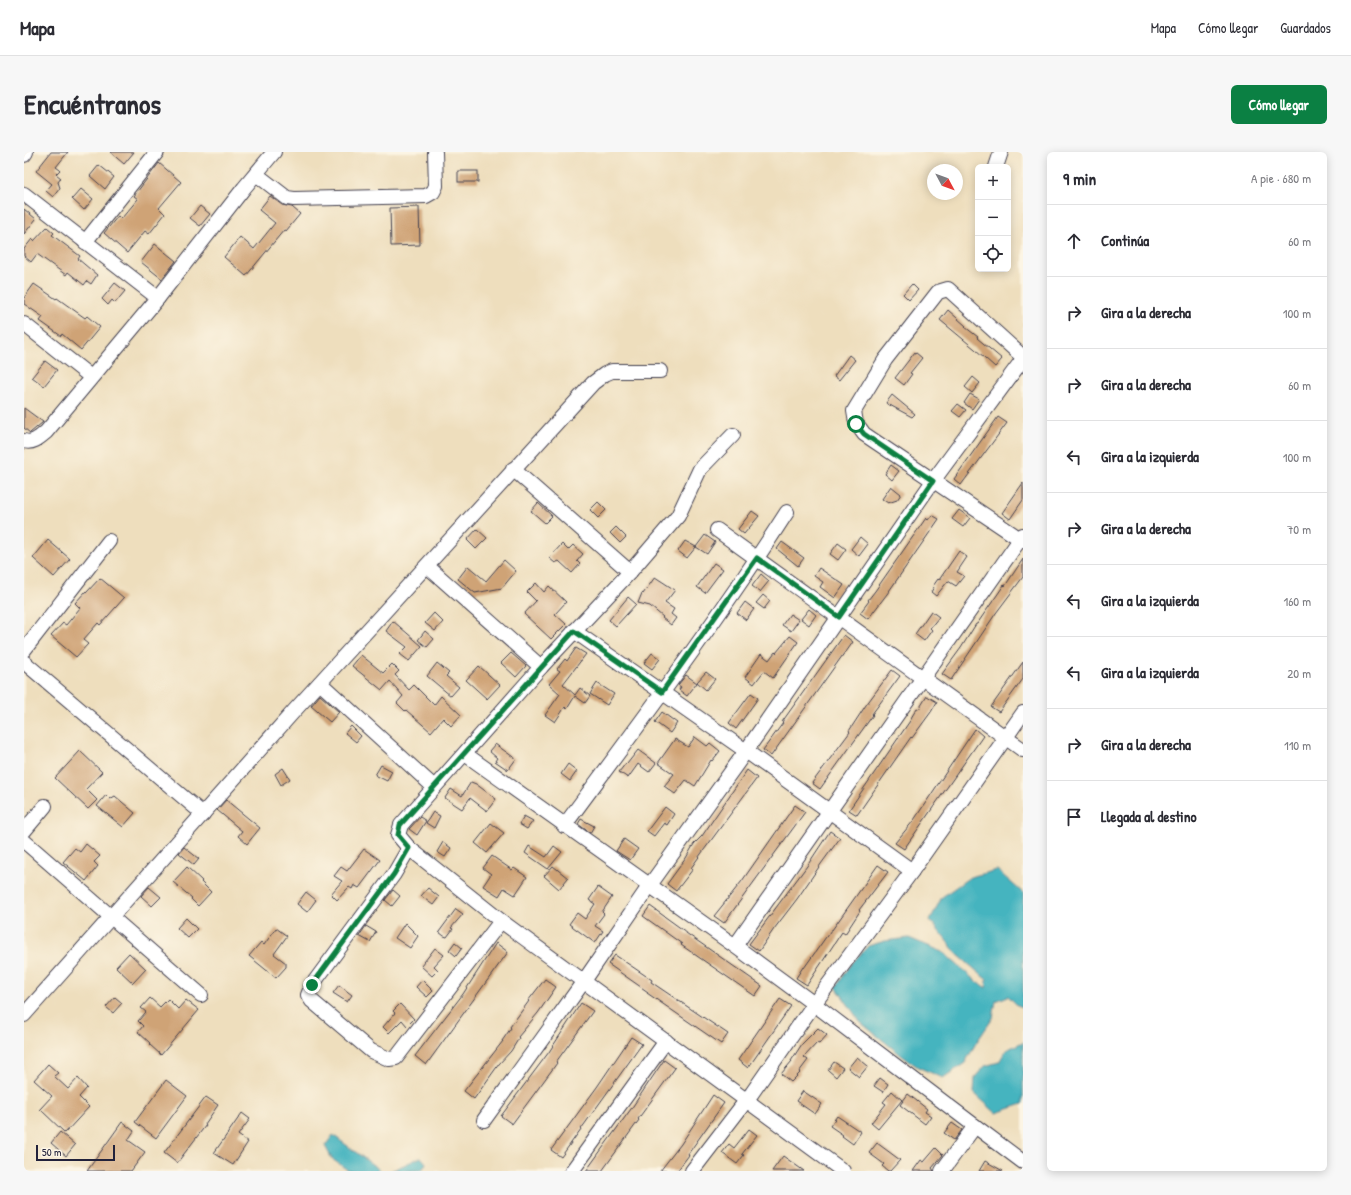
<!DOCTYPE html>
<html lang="es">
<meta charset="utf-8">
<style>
:root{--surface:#fff;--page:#f7f7f7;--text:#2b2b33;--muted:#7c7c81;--line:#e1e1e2;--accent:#0b8043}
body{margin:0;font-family:"Patrick Hand",sans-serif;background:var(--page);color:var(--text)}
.controls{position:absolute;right:12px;top:12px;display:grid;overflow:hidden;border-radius:6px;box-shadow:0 2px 10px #0003}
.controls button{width:36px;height:36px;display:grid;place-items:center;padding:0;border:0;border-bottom:1px solid var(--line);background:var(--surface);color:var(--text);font:20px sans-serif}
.compass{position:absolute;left:903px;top:12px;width:36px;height:36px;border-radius:50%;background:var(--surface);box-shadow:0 2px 10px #0003;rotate:131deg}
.scale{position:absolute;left:12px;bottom:10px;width:79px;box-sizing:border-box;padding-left:4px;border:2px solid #22223b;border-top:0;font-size:11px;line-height:14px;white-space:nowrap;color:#22223b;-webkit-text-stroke:3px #fcf5e5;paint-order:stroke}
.stop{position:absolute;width:12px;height:12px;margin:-9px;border:3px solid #0b8043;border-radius:50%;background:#fff}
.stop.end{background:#0b8043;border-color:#fff;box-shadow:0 1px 4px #0008}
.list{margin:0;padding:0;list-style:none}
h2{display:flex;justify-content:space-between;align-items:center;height:52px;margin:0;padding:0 16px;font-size:17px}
h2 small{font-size:13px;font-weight:400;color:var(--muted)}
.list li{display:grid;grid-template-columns:26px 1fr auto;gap:12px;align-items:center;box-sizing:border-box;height:72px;padding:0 16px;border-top:1px solid var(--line)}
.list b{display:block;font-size:15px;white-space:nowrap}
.list em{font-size:13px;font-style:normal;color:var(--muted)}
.icon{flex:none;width:22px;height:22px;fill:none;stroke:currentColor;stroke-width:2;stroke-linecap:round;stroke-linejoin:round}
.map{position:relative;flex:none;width:999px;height:1019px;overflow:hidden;border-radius:6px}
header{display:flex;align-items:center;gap:24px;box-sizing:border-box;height:56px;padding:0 20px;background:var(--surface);border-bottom:1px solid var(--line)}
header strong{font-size:19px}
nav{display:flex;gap:22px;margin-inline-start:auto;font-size:14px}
.intro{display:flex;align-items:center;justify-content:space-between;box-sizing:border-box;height:96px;padding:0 24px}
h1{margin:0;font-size:28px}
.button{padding:10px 18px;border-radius:6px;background:var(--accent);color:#fff;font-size:14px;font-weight:700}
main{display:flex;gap:24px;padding:0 24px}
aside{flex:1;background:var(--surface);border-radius:6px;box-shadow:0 2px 10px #0003}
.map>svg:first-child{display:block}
.water{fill:#45b4bf;stroke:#346b7d}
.building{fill:#cfa376}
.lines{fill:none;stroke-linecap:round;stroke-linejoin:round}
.minor-casing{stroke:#413e4e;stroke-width:16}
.minor{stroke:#fff;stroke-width:14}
.route{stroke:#0b8043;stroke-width:5}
</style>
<header>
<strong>Mapa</strong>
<nav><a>Mapa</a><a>Cómo llegar</a><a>Guardados</a></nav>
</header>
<div class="intro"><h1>Encuéntranos</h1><a class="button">Cómo llegar</a></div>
<main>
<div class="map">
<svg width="999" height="1019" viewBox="0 0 999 1019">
<rect width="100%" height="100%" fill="#fcf5e5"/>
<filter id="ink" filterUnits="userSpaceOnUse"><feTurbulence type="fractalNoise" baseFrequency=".025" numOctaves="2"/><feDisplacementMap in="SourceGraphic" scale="8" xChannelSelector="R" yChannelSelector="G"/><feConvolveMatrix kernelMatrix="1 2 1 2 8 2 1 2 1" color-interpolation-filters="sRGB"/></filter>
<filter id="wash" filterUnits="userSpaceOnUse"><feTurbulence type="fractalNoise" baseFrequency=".012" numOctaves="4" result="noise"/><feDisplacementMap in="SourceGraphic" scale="16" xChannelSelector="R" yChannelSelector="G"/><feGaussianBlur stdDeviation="0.9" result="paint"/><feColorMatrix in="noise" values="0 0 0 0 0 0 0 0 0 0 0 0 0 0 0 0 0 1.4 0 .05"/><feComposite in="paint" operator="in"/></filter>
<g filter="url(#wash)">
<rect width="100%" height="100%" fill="#eedebd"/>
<g class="water">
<polygon points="973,718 999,741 999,855 993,853 984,844 972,849 969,866 952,891 941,911 919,926 894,915 877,903 836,870 812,835 828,811 844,794 861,789 885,786 919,800 947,825 962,836 963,828 933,802 906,768 918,745 946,725"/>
<polygon points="999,890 999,952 972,961 950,941 951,925 961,914 975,910 982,898"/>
<polygon points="309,983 357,1019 325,1019 308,1007 301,994"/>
<polygon points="397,1005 402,1011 398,1018 367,1019"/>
</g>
<g id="blocks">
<g class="building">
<polygon points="27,0 44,0 32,15 36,18 32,22 37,26 34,30 36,36 29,45 22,39 28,32 12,19"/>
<polygon points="86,0 110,0 100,12"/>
<polygon points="135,11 157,30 135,56 141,62 125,82 121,79 103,101 80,81 94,64 97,67 114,47 110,44"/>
<polygon points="75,13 90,25 81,37 66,24"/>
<rect x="434" y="19" width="20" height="11"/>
<polygon points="57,37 69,47 60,58 48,47"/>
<polygon points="246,44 258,53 268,55 276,62 262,79 260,78 222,124 200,105 216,85 230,97 251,71 235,58"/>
<polygon points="176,54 186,62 176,74 166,66"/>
<polygon points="395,55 396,93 367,94 366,56"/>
<polygon points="0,57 12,67 0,82"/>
<polygon points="23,75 30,81 28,83 56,104 54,107 73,123 67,132 63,129 60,133 44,120 42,123 13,102 7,110 0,104 0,97 8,87 10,89"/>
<polygon points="131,92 152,109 138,127 117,110"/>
<polygon points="91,131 101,139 91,151 88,148 84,153 78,147"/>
<polygon points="10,132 32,147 33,146 61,166 63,164 76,175 57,198 38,182 37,184 16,169 19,165 0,152 0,146"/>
<polygon points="888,132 894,138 885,148 879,142"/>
<polygon points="924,158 942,174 941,175 954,185 953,186 978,207 971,215 951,197 916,168"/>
<polygon points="891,200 898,206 886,221 888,222 880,233 871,226"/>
<polygon points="825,203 831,208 815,228 810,224"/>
<polygon points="21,209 33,218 20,234 8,225"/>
<polygon points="949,225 956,231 948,241 941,235"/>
<polygon points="946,242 955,247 948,257 940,251"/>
<polygon points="868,243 891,262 888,265 862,251"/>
<polygon points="934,252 942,258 936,265 928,259"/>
<polygon points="0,256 19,270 6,281 0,276"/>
<polygon points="974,265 983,271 937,333 930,327"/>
<polygon points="867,313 875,319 868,328 861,322"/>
<polygon points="999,331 999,348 986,367 978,361"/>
<polygon points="867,334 877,342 873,348 864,351 858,347"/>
<polygon points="574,350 582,358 574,366 566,358"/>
<polygon points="514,351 528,364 521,371 507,359"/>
<polygon points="935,358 946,366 939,375 928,367"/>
<polygon points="728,359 735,364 720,382 714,377"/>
<polygon points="908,363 915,367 863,442 844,467 836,461 845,449 844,448 851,439 902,366 904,368"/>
<polygon points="592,375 602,385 596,391 586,381"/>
<polygon points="453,377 463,386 452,397 443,388"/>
<polygon points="681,383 691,390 683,402 672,395"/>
<polygon points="836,385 844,392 835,404 827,397"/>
<polygon points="24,388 46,407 30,425 9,406"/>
<polygon points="661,389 672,395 663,406 654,399"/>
<polygon points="758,390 780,406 774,414 753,397"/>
<polygon points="814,391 822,397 814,408 806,402"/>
<polygon points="538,392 544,398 549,393 559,402 553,409 556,412 548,421 535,409 531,411 525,406"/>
<polygon points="935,399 943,405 933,420 940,424 932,434 924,429 912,444 907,440 910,435 909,434 914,427 915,428"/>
<polygon points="999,407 999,425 972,461 927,528 918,522 937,496 952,472 953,472 980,433 981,434"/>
<polygon points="480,408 492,419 478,436 451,441 434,427 444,414 462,429"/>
<polygon points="690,411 699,417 681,441 673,435"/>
<polygon points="795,416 820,433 811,446 796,435 799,430 790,424"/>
<polygon points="737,422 745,429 736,440 728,434"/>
<polygon points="631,425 651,438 641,451 650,457 647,462 652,466 647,473 638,466 639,465 626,454 614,451 618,441 619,442"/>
<polygon points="76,426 100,446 76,473 74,471 59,488 64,492 52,505 27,484 39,471 42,473 56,456 51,451 62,439 63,440"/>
<polygon points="512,431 520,440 525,434 542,450 531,462 542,472 527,487 500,462 512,449 503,440"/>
<polygon points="739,443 746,449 740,457 732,451"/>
<polygon points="604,445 612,452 592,474 585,468"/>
<polygon points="721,450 730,457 722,468 713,461"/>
<polygon points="785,457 792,463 785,473 777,467"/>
<polygon points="907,459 915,465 906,476 908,478 900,489 891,482"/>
<polygon points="410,461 419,470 411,479 401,471"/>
<polygon points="766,462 775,468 767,479 758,473"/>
<polygon points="369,469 398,494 385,509 376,502 383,495 362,479"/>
<polygon points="401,479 410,487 403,495 394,488"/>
<polygon points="820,483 829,490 822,500 821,500 747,604 739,598 759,571 758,570"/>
<polygon points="766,484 774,490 749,526 740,519 730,532 721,525 737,502 745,508 751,500 752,501"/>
<polygon points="552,496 562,502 539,532 551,543 556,536 566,544 561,551 551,544 543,557 541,555 531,570 521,563 536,542 525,532 536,519 533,517 541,507 543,509"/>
<polygon points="487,501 502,514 492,525 477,511"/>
<polygon points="628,501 636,507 628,517 620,511"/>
<polygon points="337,503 359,521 368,512 375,519 371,523 385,538 390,533 410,553 417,544 437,563 427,574 419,566 407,580 382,558 381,559 373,551 379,544 366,529 358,538 328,514"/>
<polygon points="999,510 999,527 975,560 967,555"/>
<polygon points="413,511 425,521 422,524 435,535 427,544 403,524"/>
<polygon points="455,514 476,533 463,547 442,528"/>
<polygon points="868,518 876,524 848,562 849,563 796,637 788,631 826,580 825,579 842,553"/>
<polygon points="682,520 691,527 682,538 673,530"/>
<polygon points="662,523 673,531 663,544 655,538 657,535 654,533"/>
<polygon points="573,531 590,542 583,553 566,542"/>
<polygon points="727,541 734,546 712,577 705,571"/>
<polygon points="296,543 315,560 306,570 287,554"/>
<polygon points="903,544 913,550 907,560 888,586 887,585 833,663 825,658 888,566 887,566 893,556 895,557"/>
<polygon points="638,560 653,571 646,581 631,570"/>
<polygon points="327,574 337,584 332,590 321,581"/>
<polygon points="951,577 959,584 880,697 871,691 890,668"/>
<polygon points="671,585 683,594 686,591 696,599 688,609 687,608 671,634 662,628 651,642 640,634 650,622 634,611 651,587 664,595"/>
<polygon points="471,592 492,607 484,618 471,609 473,606 465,599"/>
<polygon points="614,598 632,611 625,620 614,612 604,626 595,620 602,611 603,612"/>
<polygon points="56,599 78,620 62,637 73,648 64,657 31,626"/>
<polygon points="544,612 553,619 546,629 537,622"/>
<polygon points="357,613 368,619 363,629 351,623"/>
<polygon points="259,616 266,627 257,633 251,622"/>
<polygon points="723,618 733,626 677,702 667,716 669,717 652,739 643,732 662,706 670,692 678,684"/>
<polygon points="447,630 452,632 472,647 463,659 446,646 438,657 421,646 427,637 438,644"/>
<polygon points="82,643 86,647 91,644 111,661 99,675 73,654"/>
<polygon points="202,648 236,676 223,692 214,684 218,679 193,658"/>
<polygon points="771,653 781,660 700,771 690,764 718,729"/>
<polygon points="641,655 650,662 643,673 640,671 630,684 623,679"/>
<polygon points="409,660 416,664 410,676 402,671"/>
<polygon points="500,664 509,669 503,677 495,672"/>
<polygon points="396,665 402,669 393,683 385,677"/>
<polygon points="557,667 570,674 566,681 554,672"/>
<polygon points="467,671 480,681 463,701 451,691"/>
<polygon points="806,679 816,686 797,712 773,747 750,777 735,799 725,792 783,714"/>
<polygon points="600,687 614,697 606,708 592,699"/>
<polygon points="419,690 427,696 421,705 413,700"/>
<polygon points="62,692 76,704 70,710 74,714 62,729 39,710 51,696 56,700"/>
<polygon points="505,694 522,705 530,694 538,700 524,717 501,701"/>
<polygon points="160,695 175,707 170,713 155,701"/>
<polygon points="340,697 356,708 335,736 330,733 328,737 325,735 313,748 307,742 318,729 310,724 317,715 323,719"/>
<polygon points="468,704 488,718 490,716 503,725 491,743 480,736 475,744 459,734 467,722 459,716"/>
<polygon points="854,713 864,720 835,758 836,759 821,782 818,780 783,833 772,826 779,815 780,816 807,778 808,778"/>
<polygon points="529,714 544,726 535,737 520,724"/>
<polygon points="163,715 178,729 177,730 187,740 174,754 167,747 168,746 149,730"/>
<polygon points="125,735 137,745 128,754 117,744"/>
<polygon points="574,735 588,745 578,760 580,762 571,774 579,779 571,791 545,772 553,761 561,767 571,752 565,748"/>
<polygon points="404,736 415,745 409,753 397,744"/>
<polygon points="369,738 376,744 368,754 361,748"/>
<polygon points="282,740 292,748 283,760 273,752"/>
<polygon points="626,754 662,780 662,781 738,834 731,844 657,793 658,792 619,764"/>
<polygon points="432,757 439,762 427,776 429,777 423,785 420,784 415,780"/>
<polygon points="162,766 173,777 164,786 153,776"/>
<polygon points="381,771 394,784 386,796 371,786"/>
<polygon points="342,774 352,780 346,790 335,784"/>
<polygon points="252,776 263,784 250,802 262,811 262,815 252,826 225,804 237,790 240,793"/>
<polygon points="431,790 438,796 432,804 425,798"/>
<polygon points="472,791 484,800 402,913 391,904 439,842"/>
<polygon points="411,796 420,803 410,814 414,818 408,824 397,814"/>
<polygon points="105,801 122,817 109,831 92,815"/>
<polygon points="591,803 628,828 627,830 704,882 697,892 623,841 624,840 584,812"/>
<polygon points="521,827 532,835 514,861 494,885 495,886 487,899 475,912 450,947 440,939 479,889 478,889 487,876 486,875 505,849 504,849"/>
<polygon points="398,828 409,839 403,845 392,835"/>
<polygon points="315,833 328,843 323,850 309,841"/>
<polygon points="91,845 98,851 89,861 82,855"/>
<polygon points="126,846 136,855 144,847 154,857 162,848 175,858 137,903 125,892 126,891 114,880 119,874 114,869 122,860 117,856"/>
<polygon points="756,847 767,854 724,916 714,908"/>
<polygon points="557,851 569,859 532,910 533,911 488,972 477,964 525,900"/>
<polygon points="376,852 390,867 383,874 378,868 365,881 359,875 371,861 369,859"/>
<polygon points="794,876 803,883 795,892 793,891 780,905 784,908 775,920 776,921 767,930 757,922 768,909 767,909 778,892"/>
<polygon points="607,885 618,892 537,1005 527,998 573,935"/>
<polygon points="833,905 844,914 835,925 824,916"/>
<polygon points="640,908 651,916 614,967 615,968 578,1019 562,1019 607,957"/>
<polygon points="810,910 819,916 812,925 804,918"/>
<polygon points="24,912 34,921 30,924 44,937 54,926 63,936 55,945 65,955 41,981 16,957 28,944 10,928"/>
<polygon points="856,926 864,932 859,940 850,934"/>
<polygon points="142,928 163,944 132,986 111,970"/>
<polygon points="779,939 798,952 791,962 772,949"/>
<polygon points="868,939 878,948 854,977 847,971 862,952 859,950"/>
<polygon points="884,942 903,957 901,960 907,964 901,972 876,953"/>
<polygon points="689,943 700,951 664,1002 665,1003 653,1019 636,1019 657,992"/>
<polygon points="182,945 194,953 181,972 182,973 153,1011 140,1001"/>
<polygon points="218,961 226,967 214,983 224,990 209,1013 190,1001"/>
<polygon points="813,964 837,980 829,992 818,984 819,983 806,974"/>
<polygon points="98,970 110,979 104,988 121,1000 107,1019 63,1019"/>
<polygon points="928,971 938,978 930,988 920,981"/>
<polygon points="725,977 733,983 718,1002 720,1003 713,1012 698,1001 705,992 710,996"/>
<polygon points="36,980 51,993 42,1004 27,991"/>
<polygon points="853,991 876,1008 866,1019 864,1019 858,1014 860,1012 845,1001"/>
<polygon points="912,996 919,1003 908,1016 910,1019 889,1019 897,1008 900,1010"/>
<polygon points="759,1004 780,1019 748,1019"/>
<polygon points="961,1009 979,1019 955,1019"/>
</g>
</g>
</g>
<g filter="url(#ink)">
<use href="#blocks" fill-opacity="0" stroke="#413e4e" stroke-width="1"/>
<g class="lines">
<defs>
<g id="minor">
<polyline points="0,3 2,0"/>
<polyline points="972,15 977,0"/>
<polyline points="232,22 263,46 270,47 402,44 409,40 412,34 411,0"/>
<polyline points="0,42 134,146"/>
<polyline points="61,90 133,0"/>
<polyline points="0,172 67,225"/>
<polyline points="999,205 924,137 914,140 861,208 830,259 832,271 840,282 999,389"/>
<polyline points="709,283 676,317 654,364 606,420 517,515 377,673 374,683 385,696 477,769 819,1019"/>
<path d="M0,289C9,292 16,285 22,280L134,146L220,36L250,0"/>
<polyline points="489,317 606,420"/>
<polyline points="693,378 999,598"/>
<polyline points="403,414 517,515"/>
<polyline points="550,479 722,599 888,719"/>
<polyline points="0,498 85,389"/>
<polyline points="0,510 179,662"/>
<polyline points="296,531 410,635"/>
<polyline points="441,602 711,794 790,852 951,974 918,1019"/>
<path d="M540,674C616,571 694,468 763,360"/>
<polyline points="0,679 21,654"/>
<polyline points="0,689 177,843"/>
<polyline points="385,696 370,722 288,833 284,843 288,849 347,899 365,907 372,906 477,769"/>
<polyline points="711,794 999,383"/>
<polyline points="0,863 270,559 569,231 581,222 588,219 636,219"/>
<polyline points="460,968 560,829 626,733 722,599 909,329 999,207"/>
<polyline points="951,974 999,1010"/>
<polyline points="548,1019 642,889"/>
<polyline points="668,1019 728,941 790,852 888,719 999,561"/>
</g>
</defs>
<use href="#minor" class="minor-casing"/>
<use href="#minor" class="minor"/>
</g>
</g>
<g class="lines" filter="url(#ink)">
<polyline class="route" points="288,833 370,722 385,696 374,683 376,673 550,479 638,540 733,406 815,465 909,329 840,282 832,272"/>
</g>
</svg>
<div class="controls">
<button>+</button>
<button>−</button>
<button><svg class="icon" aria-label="locate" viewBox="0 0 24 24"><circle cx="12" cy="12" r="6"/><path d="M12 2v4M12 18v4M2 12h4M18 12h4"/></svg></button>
</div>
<svg class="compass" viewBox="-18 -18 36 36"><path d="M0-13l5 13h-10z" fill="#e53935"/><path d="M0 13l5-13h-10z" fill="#7c7c81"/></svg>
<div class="scale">50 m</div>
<div class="stop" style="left:832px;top:272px"></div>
<div class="stop end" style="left:288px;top:833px"></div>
</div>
<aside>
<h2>9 min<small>A pie · 680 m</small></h2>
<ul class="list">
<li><svg class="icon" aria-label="ahead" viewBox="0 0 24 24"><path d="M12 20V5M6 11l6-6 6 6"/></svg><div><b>Continúa</b></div><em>60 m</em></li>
<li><svg class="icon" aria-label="right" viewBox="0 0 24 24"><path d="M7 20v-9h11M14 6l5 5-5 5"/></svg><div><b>Gira a la derecha</b></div><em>100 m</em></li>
<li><svg class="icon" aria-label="right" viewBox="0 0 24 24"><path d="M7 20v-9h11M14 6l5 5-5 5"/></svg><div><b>Gira a la derecha</b></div><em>60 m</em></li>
<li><svg class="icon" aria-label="left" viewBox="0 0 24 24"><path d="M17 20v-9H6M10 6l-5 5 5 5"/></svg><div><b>Gira a la izquierda</b></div><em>100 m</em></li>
<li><svg class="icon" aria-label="right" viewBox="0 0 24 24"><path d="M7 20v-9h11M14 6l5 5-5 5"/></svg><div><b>Gira a la derecha</b></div><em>70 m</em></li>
<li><svg class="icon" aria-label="left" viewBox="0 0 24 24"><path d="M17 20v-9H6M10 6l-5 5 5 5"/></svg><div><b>Gira a la izquierda</b></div><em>160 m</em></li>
<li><svg class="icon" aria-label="left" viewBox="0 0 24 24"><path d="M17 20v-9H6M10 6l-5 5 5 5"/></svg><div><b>Gira a la izquierda</b></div><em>20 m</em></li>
<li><svg class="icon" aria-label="right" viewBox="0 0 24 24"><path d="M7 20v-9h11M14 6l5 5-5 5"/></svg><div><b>Gira a la derecha</b></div><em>110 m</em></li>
<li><svg class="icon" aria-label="arrive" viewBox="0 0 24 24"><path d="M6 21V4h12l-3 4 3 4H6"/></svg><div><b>Llegada al destino</b></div></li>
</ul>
</aside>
</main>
